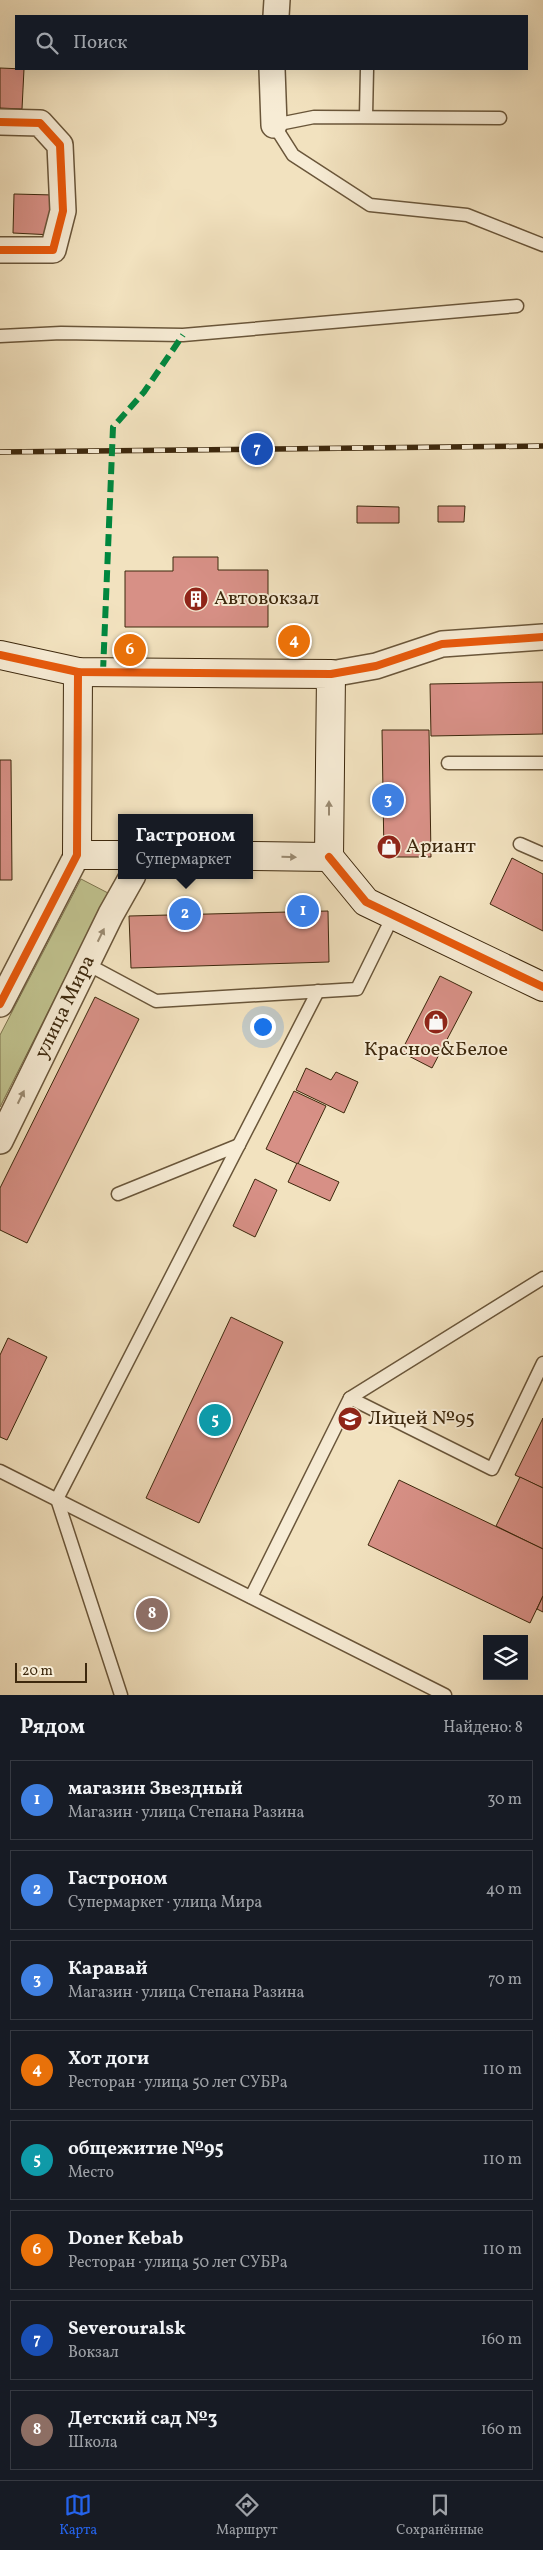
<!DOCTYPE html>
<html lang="ru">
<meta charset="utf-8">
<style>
:root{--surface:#171b24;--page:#242831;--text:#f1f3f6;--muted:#9ea1a6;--line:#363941;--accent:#2563eb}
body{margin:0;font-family:Vollkorn,serif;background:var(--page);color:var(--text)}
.controls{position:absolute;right:15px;bottom:15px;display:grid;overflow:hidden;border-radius:0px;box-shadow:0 5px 20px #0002}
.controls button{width:45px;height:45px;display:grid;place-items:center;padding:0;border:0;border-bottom:1px solid var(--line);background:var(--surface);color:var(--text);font:25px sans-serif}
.scale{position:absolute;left:15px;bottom:12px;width:72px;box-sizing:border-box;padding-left:5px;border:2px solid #3d280d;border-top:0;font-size:14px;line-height:18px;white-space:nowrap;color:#3d280d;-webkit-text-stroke:4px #f7ecd5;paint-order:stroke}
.you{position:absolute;left:262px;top:1026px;width:18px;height:18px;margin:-12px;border:4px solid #fff;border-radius:50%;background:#1a73e8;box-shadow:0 0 0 8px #1a73e833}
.badge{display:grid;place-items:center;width:32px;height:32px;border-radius:50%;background:var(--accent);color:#fff;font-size:16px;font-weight:700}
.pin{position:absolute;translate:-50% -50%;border:2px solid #fff;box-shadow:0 1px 5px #0006}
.popup{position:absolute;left:118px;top:814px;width:135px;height:65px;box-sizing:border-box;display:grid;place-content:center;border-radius:0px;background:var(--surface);filter:drop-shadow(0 1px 4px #0005);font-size:16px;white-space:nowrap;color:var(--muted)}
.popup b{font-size:19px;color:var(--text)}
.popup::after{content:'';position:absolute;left:50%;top:100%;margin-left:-10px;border:10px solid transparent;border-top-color:var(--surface)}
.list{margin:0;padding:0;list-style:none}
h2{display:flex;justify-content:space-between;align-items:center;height:65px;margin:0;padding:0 20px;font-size:21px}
h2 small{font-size:16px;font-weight:400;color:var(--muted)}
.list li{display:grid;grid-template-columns:32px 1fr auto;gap:15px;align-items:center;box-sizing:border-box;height:80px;margin:0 10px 10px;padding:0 10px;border:1px solid var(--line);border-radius:0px}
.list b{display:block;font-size:19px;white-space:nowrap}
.list p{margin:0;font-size:16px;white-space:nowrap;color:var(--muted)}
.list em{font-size:16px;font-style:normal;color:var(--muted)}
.icon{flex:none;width:28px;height:28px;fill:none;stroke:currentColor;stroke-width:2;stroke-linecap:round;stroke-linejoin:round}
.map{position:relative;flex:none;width:543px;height:1695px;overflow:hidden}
.search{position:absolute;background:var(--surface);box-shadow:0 5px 20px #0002;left:15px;right:15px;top:15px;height:55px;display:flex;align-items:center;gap:12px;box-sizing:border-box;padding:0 18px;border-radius:0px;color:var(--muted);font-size:19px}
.sheet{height:785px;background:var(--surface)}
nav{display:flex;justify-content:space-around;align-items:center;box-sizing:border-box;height:70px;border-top:1px solid var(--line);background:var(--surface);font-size:14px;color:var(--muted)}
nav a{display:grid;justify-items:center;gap:2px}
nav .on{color:var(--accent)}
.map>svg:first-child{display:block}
.green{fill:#c0c28e;stroke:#7e754e}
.building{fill:#d79086;stroke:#3d280d}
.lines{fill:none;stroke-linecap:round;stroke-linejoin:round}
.lane-casing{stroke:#6a563a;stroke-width:15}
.street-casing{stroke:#6a563a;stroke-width:28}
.secondary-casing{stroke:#3d280d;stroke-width:30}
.lane{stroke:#f7ecd5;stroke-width:12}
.street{stroke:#f7ecd5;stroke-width:25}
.secondary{stroke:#f7ecd5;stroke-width:28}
.rail-casing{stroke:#3d280d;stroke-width:5.5}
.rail{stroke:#f7ecd5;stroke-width:4;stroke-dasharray:11;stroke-linecap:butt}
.quiet{stroke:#00873e;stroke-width:6;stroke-dasharray:12 6;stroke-linecap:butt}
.cycleway-casing{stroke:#f7ecd5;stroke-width:11}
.cycleway{stroke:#e8590c;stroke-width:8}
.oneway{fill:#9a8a71}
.labels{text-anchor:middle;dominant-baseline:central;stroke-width:4;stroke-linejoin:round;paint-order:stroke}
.poi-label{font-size:20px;fill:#3d280d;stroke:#f7ecd5;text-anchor:start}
.street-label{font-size:20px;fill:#3d280d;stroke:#f7ecd5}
</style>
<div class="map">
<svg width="543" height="1695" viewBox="0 0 543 1695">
<rect width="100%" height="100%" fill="#f2e2bf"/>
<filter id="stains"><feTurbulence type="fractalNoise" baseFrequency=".004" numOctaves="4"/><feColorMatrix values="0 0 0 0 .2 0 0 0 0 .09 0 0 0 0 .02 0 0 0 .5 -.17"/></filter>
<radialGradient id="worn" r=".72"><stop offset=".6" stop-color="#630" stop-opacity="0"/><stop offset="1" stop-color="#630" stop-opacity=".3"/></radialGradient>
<polygon class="green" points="81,879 108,893 0,1107 0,1035"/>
<g class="building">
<polygon points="0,68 24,69 22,109 0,108"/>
<polygon points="14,194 54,195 53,235 13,233"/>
<polygon points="357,506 399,507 399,523 357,523"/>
<polygon points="438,506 465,506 464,522 438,522"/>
<polygon points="173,557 218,557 218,570 268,570 268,627 125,627 125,571 173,571"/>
<polygon points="543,682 543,734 431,736 430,684"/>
<polygon points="382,730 429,730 431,857 384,857"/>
<polygon points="0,760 11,760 12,880 0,880"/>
<polygon points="512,858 543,874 543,931 490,904"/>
<polygon points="328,911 329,962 131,968 129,916"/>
<polygon points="440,976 472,992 432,1068 401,1052"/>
<polygon points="95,997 139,1019 27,1243 0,1230 0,1188"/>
<polygon points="306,1068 331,1080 336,1072 358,1082 344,1113 296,1090"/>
<polygon points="294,1091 326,1106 298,1164 266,1149"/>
<polygon points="297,1163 339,1182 330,1201 288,1182"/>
<polygon points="255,1179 277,1190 255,1237 233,1226"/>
<polygon points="231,1317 283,1342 199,1523 146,1498"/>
<polygon points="8,1338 47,1357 7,1440 0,1437 0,1355"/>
<polygon points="543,1418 543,1488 515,1475"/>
<polygon points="520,1477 543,1488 543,1549 496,1526"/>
<polygon points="399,1480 543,1549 543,1596 530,1623 368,1545"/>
<polygon points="543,1596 543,1612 537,1609"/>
</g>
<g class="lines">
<defs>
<g id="lane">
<polyline points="366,116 367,69"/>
<polyline points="500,118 314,117 274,125 293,155 370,205 467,215 543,245"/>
<polyline points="0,336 61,333 183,335 517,306"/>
<polyline points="448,763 543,763"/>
<polyline points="520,844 543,854"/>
<polyline points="87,964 156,1001 357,989 393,916"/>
<polyline points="118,1194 239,1145"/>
<polyline points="350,1398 492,1469 543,1363"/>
<polyline points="0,1471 445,1695"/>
<polyline points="251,1597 350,1398 543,1278"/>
<polyline points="121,1695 57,1499 318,991"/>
</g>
<g id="street">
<polyline points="276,16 277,0"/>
<polyline points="272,69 274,125"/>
<polyline points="0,122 40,123 60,145 63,211 53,250 0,250"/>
<polyline points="331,674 376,666 442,644 543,637"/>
<polyline points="0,1004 77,855"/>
<path id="s1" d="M0,1141L111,914L133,875"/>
</g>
<g id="secondary">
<polyline points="0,655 78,672 331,674 329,857"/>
<polyline points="78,672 77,855 121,855"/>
<polyline points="249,856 329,857"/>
<polyline points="329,857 366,902 543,987"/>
</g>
</defs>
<use href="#lane" class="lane-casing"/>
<use href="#street" class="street-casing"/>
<use href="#secondary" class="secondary-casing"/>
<use href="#lane" class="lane"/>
<use href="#street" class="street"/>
<use href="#secondary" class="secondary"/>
<defs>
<polyline id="rail" points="0,452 543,446"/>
</defs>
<use href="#rail" class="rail-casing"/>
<use href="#rail" class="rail"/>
<polyline class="quiet" points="103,672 113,427 144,392 183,335"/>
<defs>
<g id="cycleway">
<polyline points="0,122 40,123 60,145 63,211 53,250 0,250"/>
<polyline points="0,655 78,672 331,674 376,666 442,644 543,637"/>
<polyline points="329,857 366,902 543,987"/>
<polyline points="0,1004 77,855 78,672"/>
</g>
</defs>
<use href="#cycleway" class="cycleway-casing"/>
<use href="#cycleway" class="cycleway"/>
</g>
<defs><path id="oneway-solid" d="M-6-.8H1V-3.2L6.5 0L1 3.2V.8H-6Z" transform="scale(1.25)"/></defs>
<g class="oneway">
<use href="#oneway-solid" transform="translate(329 808) rotate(-90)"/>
<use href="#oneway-solid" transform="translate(289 857) rotate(1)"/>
<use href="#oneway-solid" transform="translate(101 935) rotate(-64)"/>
<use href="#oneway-solid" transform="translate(21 1097) rotate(-64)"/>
</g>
<defs>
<symbol id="building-disc" viewBox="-11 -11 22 22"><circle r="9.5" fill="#8f2418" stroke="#f7ecd5"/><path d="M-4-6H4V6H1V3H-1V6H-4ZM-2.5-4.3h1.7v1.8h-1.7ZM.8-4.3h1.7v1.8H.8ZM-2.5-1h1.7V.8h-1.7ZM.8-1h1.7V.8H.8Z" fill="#fff"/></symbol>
<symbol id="shop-disc" viewBox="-11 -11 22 22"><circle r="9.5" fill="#8f2418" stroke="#f7ecd5"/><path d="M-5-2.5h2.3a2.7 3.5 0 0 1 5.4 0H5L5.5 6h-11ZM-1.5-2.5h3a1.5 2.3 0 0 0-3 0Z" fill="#fff"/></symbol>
<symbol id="university-disc" viewBox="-11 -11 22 22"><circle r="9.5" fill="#8f2418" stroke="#f7ecd5"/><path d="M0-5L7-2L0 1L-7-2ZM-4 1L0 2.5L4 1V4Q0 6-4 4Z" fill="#fff"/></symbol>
</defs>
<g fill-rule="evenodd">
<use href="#building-disc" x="182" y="585" width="28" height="28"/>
<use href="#shop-disc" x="375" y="833" width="28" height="28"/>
<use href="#shop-disc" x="422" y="1008" width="28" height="28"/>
<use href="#university-disc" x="336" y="1405" width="28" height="28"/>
</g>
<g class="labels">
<g class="poi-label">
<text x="214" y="599">Автовокзал</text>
<text x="406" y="847">Ариант</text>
<text x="436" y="1050" text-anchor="middle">Красное&amp;Белое</text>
<text x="368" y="1419">Лицей №95</text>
</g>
<g class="street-label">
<text stroke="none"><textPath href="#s1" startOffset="149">улица Мира</textPath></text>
</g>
</g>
<rect width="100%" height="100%" filter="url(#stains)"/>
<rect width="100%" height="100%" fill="url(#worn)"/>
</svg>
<div class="controls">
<button><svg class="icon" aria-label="layers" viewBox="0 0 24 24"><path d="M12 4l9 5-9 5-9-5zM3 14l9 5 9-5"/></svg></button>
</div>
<div class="scale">20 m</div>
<div class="you"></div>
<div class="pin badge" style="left:303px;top:911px;background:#3f7fe0">1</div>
<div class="pin badge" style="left:185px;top:914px;background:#3f7fe0">2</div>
<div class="popup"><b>Гастроном</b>Супермаркет</div>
<div class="pin badge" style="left:388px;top:800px;background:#3f7fe0">3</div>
<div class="pin badge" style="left:294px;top:641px;background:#e8710a">4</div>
<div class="pin badge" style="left:215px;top:1420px;background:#0f9aa8">5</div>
<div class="pin badge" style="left:130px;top:650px;background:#e8710a">6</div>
<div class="pin badge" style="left:257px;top:449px;background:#1a4fb4">7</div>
<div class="pin badge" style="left:152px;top:1614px;background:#8d6e63">8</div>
<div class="search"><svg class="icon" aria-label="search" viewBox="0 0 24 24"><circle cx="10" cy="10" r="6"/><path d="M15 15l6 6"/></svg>Поиск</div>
</div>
<section class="sheet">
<h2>Рядом<small>Найдено: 8</small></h2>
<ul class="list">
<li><span class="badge" style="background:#3f7fe0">1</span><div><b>магазин Звездный</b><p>Магазин · улица Степана Разина</p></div><em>30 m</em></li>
<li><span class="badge" style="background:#3f7fe0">2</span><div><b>Гастроном</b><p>Супермаркет · улица Мира</p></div><em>40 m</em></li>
<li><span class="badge" style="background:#3f7fe0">3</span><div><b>Каравай</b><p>Магазин · улица Степана Разина</p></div><em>70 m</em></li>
<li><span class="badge" style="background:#e8710a">4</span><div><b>Хот доги</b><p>Ресторан · улица 50 лет СУБРа</p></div><em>110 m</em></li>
<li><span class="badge" style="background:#0f9aa8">5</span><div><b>общежитие №95</b><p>Место</p></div><em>110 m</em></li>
<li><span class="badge" style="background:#e8710a">6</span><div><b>Doner Kebab</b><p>Ресторан · улица 50 лет СУБРа</p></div><em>110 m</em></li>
<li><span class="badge" style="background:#1a4fb4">7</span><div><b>Severouralsk</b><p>Вокзал</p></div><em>160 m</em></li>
<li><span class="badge" style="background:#8d6e63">8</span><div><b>Детский сад №3</b><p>Школа</p></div><em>160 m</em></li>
</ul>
</section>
<nav>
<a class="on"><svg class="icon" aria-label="map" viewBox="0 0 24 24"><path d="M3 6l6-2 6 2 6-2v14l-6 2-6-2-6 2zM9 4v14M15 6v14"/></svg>Карта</a>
<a><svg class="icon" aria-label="directions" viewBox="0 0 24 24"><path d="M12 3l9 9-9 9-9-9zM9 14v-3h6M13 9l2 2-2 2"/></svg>Маршрут</a>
<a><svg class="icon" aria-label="saved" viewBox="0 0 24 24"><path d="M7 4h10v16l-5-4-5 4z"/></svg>Сохранённые</a>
</nav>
